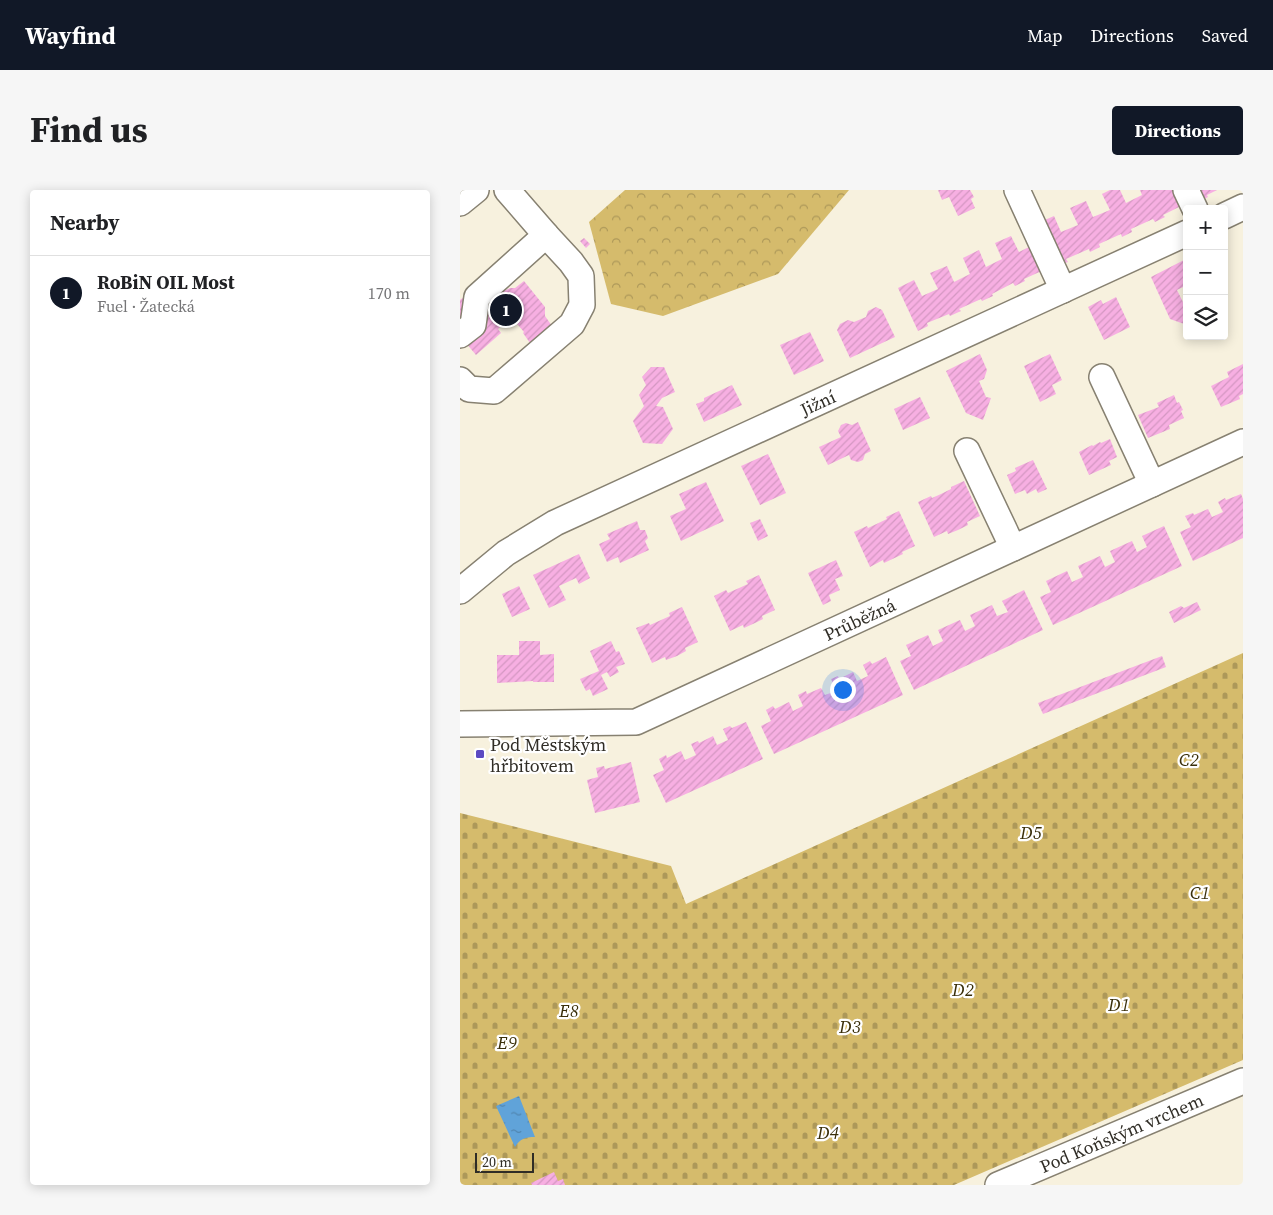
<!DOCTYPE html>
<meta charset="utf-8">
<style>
:root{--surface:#fff;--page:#f6f6f6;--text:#202124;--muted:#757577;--line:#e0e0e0;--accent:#111827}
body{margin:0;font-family:"Source Serif 4",serif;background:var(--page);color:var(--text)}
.controls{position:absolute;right:15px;top:15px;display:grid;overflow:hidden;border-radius:5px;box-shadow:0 2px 12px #0003}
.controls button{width:45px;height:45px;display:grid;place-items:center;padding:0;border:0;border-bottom:1px solid var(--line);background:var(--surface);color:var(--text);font:25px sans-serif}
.scale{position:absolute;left:15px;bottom:12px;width:59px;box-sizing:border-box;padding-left:5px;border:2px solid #302d26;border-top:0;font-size:14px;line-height:18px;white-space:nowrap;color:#302d26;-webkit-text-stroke:4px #fff;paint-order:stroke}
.you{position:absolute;left:382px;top:499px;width:18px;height:18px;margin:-12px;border:4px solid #fff;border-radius:50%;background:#1a73e8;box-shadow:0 0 0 8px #1a73e833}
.badge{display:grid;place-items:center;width:32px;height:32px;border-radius:50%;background:var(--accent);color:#fff;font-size:16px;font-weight:700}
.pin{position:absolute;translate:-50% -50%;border:2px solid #fff;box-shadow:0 1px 5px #0006}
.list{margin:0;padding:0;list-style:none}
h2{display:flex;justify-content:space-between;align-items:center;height:65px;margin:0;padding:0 20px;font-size:21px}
h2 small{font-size:16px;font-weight:400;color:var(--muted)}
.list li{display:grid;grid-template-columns:32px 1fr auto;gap:15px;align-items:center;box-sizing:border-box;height:75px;padding:0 20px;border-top:1px solid var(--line)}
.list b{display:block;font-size:19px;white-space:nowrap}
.list p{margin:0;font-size:16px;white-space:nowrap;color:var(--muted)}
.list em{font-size:16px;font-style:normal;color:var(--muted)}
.icon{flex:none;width:28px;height:28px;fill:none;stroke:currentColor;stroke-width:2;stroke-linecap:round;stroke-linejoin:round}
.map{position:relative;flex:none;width:783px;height:995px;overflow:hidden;border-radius:5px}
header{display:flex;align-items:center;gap:30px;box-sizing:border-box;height:70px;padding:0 25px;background:var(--accent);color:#fff}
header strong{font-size:24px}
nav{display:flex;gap:28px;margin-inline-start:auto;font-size:18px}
.intro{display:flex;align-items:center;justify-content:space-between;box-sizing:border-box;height:120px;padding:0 30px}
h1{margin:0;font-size:35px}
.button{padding:12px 22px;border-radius:5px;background:var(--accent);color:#fff;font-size:18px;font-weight:700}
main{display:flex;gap:30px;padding:0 30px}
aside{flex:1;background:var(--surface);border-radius:5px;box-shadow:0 2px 12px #0003}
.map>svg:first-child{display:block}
.forest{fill:url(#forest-crowns)}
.cemetery{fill:url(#cemetery-stones)}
.water{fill:url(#water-ripples)}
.building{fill:url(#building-hatch)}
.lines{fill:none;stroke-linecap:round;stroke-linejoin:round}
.minor-casing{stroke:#878171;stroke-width:28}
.minor{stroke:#fff;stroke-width:25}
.poi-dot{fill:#5c4ac2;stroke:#fff;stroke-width:2}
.labels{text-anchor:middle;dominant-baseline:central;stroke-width:4.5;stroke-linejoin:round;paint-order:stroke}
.street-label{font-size:18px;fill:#302d26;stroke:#fff}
.poi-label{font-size:18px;fill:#302d26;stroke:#fff;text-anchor:start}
.park-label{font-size:18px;font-style:italic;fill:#3a2f0a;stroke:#fff}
</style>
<header>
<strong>Wayfind</strong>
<nav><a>Map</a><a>Directions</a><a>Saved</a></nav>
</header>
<div class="intro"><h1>Find us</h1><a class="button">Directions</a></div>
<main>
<aside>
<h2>Nearby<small></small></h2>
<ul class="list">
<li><span class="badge">1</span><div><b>RoBiN OIL Most</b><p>Fuel · Žatecká</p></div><em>170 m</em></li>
</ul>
</aside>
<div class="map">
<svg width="783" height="995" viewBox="0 0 783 995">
<defs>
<pattern id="forest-crowns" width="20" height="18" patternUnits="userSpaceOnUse" patternTransform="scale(1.25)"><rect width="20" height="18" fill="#d5bb6c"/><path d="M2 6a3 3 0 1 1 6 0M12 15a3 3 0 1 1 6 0" fill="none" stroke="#ad9859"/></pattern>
<pattern id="cemetery-stones" width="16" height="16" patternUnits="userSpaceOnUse" patternTransform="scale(1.25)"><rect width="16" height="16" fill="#d5bb6c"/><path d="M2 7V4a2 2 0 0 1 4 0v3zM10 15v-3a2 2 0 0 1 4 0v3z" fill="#ad9859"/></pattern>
<pattern id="water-ripples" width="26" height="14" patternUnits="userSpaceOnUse" patternTransform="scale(1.25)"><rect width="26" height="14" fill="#60a3d9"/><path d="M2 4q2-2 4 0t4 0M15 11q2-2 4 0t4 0" fill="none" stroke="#5085b0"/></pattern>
<pattern id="building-hatch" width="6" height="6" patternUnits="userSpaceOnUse" patternTransform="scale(1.25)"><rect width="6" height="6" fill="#f7afe2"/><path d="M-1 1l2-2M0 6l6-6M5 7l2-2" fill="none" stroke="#d497c2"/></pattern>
</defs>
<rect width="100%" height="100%" fill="#f7f1de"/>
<polygon class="forest" points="165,0 389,0 318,84 203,126 151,114 129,32"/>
<polygon class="cemetery" points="783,463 783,870 494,995 0,995 0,623 211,676 226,714"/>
<path class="water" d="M59,906L75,947C65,947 60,949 55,957L36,916Z"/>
<g class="building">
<polygon points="478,0 510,0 514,7 511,9 515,18 498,26 489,7 482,10"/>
<polygon points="650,0 660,0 666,13 682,5 680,0 719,0 725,14 703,25 705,27 695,32 693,29 671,39 672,42 662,47 661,44 639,54 640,57 630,62 629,59 606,69 608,72 598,76 578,33 594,26 601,42 618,35 610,18 626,11 633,27 650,20 642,4"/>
<polygon points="732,0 757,0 747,5 748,7 738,12"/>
<polygon points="551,46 559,62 575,54 586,79 564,89 565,91 555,96 553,93 532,104 533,106 522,111 521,109 499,119 501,121 490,126 489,124 467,133 468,136 458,141 438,98 454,90 462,106 478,99 470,83 487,76 494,92 510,84 503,68 519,60 526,77 542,69 535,53"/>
<polygon points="124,48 130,54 126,58 120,51"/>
<polygon points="724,70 727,76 727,95 717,100 724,114 727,115 727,135 710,129 691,87"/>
<polygon points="64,91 85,117 85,126 92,136 70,153 63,143 64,142 51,127 38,139 41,143 16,165 0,146 0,110 8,104 37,104 40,107 44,101 50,98 55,98"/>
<polygon points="656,107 670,137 644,150 628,117 641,110 643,114"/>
<polygon points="416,117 422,120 435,147 390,168 377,140 380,134 388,130 394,132 406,127 408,121"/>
<polygon points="350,142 364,171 334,185 320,155"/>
<polygon points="520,164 527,180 524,189 519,191 526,207 531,208 523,230 506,223 486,181"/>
<polygon points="590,164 602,190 592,195 596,204 580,212 564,176"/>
<polygon points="783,174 783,204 779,206 780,209 761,217 751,196 769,187 767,182"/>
<polygon points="191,177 204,177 215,202 202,208 196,216 203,217 213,239 202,254 183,253 173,231 184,216 179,205 186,195 182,187"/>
<polygon points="272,195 282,215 244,232 236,214 244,211 244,208"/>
<polygon points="714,205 717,213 719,212 723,220 721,221 724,228 709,235 710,239 688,248 678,225 699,217 697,213"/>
<polygon points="460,207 470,228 443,240 434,219"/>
<polygon points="398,232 411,261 405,264 403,270 398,272 391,270 389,265 368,275 359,257 381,247 378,241 381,235 386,233 392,235"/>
<polygon points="650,249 657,267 649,271 651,275 629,285 619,262 632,255 633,256 640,252 641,253"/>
<polygon points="308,264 326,303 300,315 281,276"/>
<polygon points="573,270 587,299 578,303 576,299 567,304 565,300 555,304 547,285 556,281 555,278"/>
<polygon points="504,291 520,326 507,332 508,335 498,340 488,344 487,341 474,347 458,312 471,306 472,308 481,304 491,299 491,297"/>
<polygon points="246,292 264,331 221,351 210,326 226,319 219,304"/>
<polygon points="781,304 783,309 783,348 733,371 720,342 731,337 725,326 733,323 734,325 748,319 752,327 763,322 758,312 765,308 766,310"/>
<polygon points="439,321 455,356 442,362 443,364 424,373 423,370 410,377 394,342 407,336 408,338 427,329 426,327"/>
<polygon points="300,329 308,346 298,351 290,333"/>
<polygon points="177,331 180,340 185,340 188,348 185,351 189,360 160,373 158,367 147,372 139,354 150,349 147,344"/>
<polygon points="704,336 722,376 593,435 580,407 591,402 586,391 607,381 612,392 623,387 618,376 640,366 645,377 655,372 650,361 672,351 677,362 687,357 682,346"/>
<polygon points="119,364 130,388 119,394 116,388 99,396 106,410 89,418 73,385"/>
<polygon points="376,370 383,386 375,389 380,400 369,405 371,411 363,415 348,383"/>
<polygon points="299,385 315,420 302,426 303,429 295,433 284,438 283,435 270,441 254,406 266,400 268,403 288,394 286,391"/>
<polygon points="59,396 70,419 52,427 42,404"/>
<polygon points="564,400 583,440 454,500 440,471 451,466 446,455 468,445 473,456 483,451 478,440 500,430 505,441 515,436 510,425 532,415 537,426 548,422 542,411"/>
<polygon points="737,412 741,420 714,433 709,422 721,416 724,418"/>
<polygon points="222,417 238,452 225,458 226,461 217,466 206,470 205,467 192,473 176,438 189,433 190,435 210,426 209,423"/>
<polygon points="59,451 80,451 80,465 94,464 94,492 73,492 73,491 37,493 37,465 59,465"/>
<polygon points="151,451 156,462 159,461 165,474 156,477 159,482 150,487 147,482 141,485 148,499 133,506 130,499 126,501 120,489 139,481 130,461"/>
<polygon points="702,466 706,477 583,524 578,513"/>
<polygon points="426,467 443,505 314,564 301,536 311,531 306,520 313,516 315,519 329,512 333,521 343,516 338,505 346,501 347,504 361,498 365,505 376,501 371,489 378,486 379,489 393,482 397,491 408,486 403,475 410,471 412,474"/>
<polygon points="286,532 303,569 206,613 193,585 204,580 199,569 206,565 207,568 221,561 225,570 236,565 231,554 238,551 239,553 253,546 257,555 268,550 263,539 270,536 272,538"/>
<polygon points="171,572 180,612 135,623 127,590 138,587 136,578 144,576 145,579"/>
<polygon points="94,982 98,991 103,989 105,995 72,995 71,993"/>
</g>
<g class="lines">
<defs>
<g id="minor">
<polyline points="557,0 603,100"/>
<polyline points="726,0 735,19"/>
<polyline points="0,13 16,0"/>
<polyline points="764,26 783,17"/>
<polyline points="0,145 13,135 17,107 86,45 47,0"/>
<polyline points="642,187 692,294"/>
<polyline points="0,190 9,199 34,201 112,134 122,115 121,86 111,72 86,45"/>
<polyline points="507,261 553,358"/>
<path id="s1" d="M0,401L46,363L95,333L727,43"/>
<path id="s2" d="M0,534L176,532L783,252"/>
<path id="s3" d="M538,995L783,891"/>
</g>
</defs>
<use href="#minor" class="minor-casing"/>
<use href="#minor" class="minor"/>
</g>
<rect class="poi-dot" x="15" y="559" width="10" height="10" rx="2.5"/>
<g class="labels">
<g class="street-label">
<text stroke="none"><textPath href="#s1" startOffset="406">Jižní</textPath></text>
<text stroke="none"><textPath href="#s2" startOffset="422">Průběžná</textPath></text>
<text stroke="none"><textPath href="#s3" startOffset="134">Pod Koňským vrchem</textPath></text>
</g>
<g class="poi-label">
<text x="30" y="554">Pod Městským<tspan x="30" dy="21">hřbitovem</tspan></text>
</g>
<g class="park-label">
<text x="729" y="569">C2</text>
<text x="571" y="642">D5</text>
<text x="740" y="702">C1</text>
<text x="503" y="799">D2</text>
<text x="659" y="814">D1</text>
<text x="109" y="820">E8</text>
<text x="390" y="836">D3</text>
<text x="47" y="852">E9</text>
<text x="368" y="942">D4</text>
</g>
</g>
</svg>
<div class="controls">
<button>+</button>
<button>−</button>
<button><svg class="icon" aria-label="layers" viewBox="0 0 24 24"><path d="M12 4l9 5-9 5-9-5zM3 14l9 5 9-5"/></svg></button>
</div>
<div class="scale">20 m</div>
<div class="you"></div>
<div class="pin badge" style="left:46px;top:120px">1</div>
</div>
</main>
